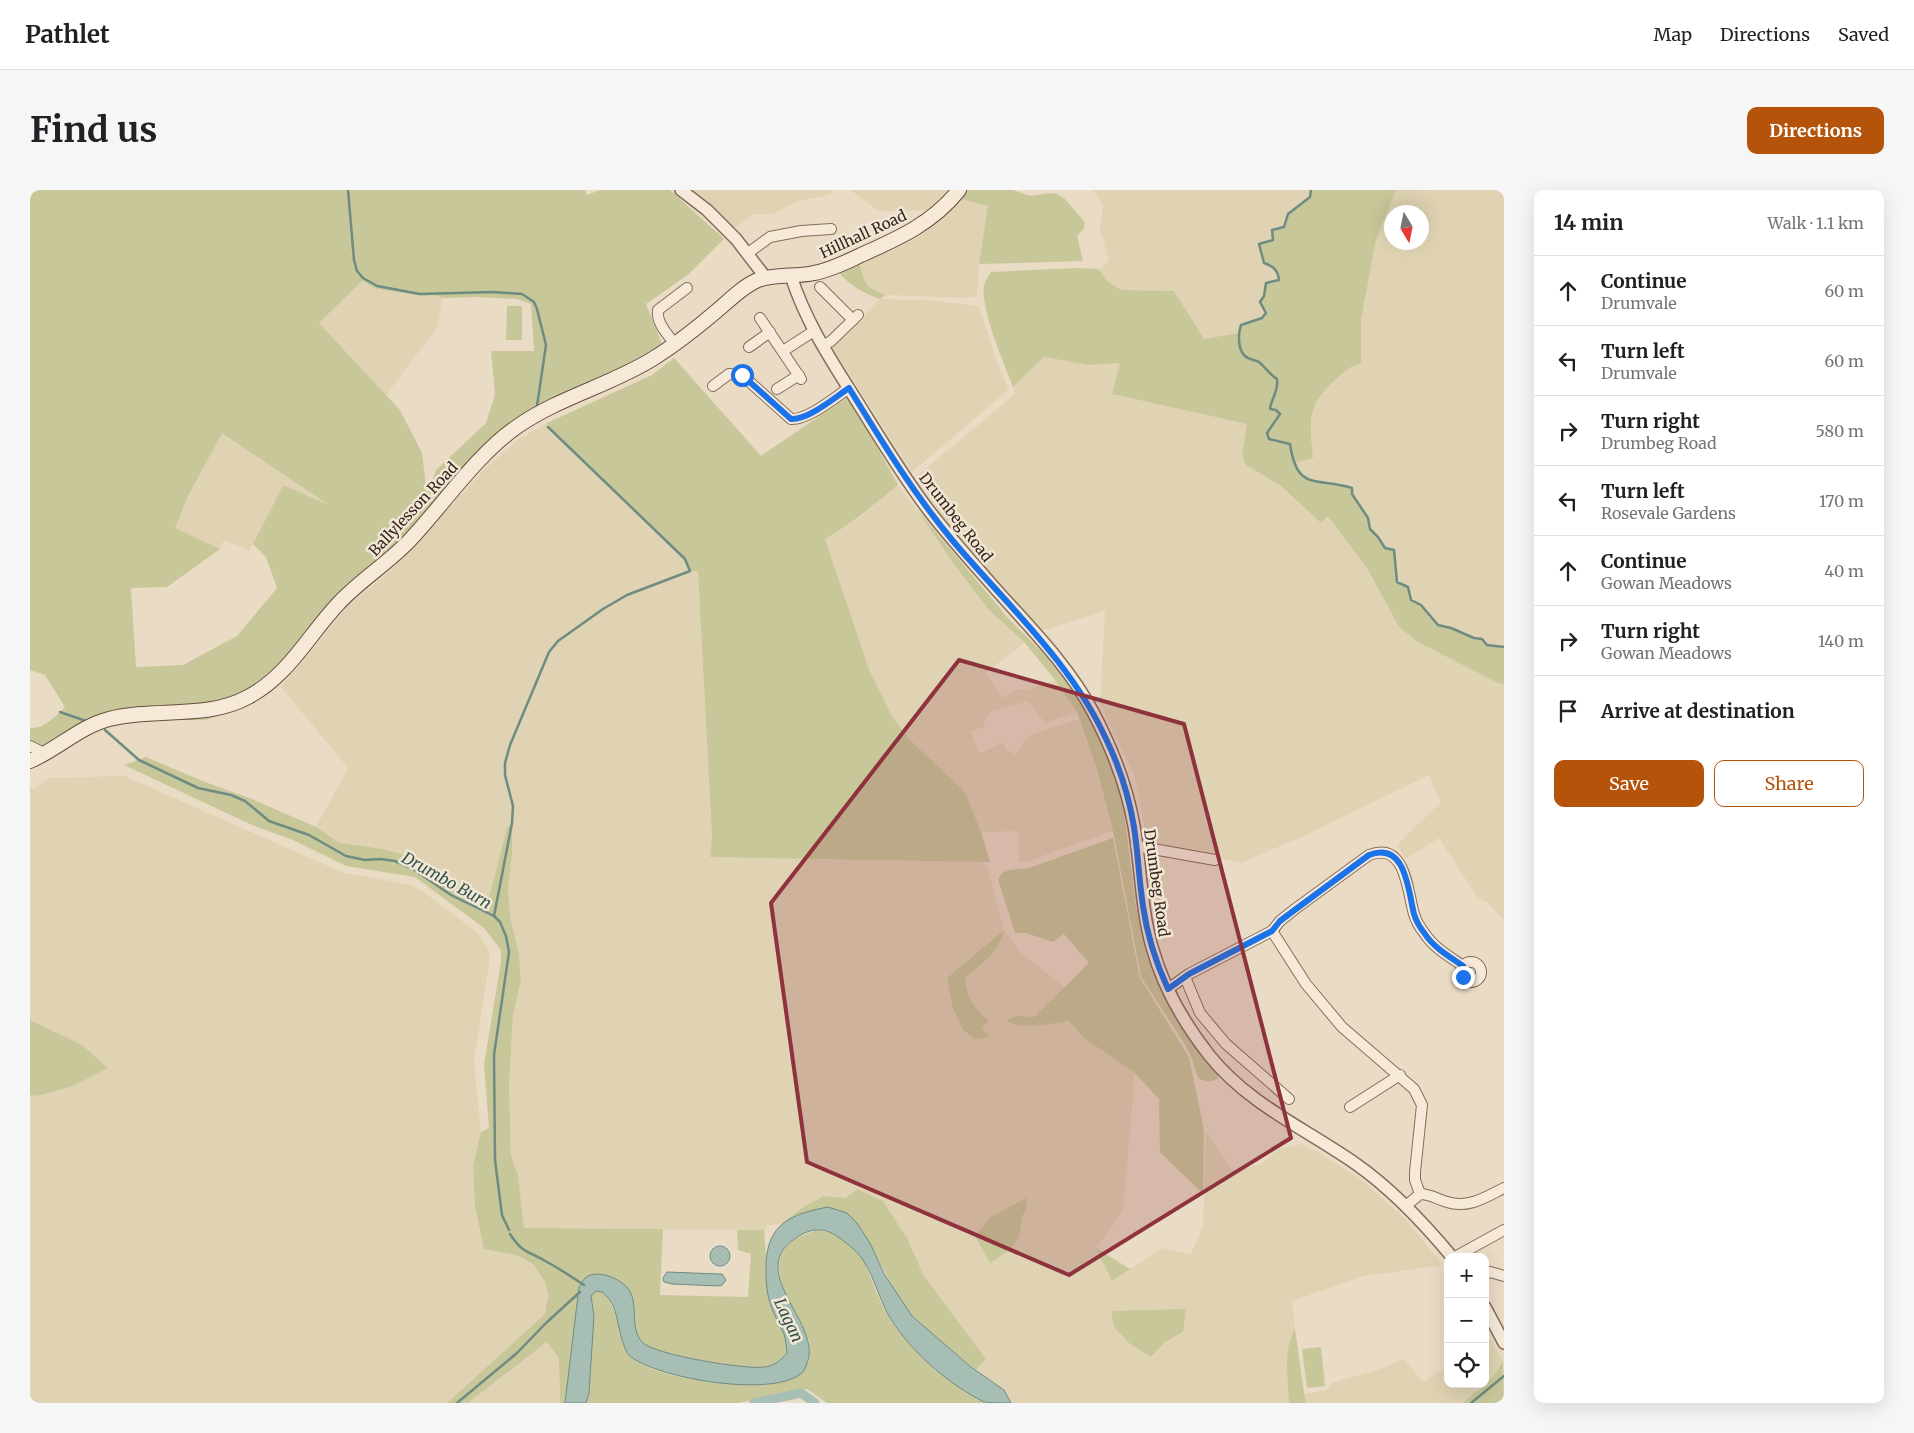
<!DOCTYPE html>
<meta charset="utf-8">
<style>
:root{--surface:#fff;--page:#f6f6f6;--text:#202124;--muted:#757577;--line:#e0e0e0;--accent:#b45309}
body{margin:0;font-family:Merriweather,serif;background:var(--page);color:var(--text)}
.controls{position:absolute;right:15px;bottom:15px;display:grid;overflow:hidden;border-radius:10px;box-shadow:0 5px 20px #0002}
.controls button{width:45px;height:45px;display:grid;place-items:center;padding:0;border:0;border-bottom:1px solid var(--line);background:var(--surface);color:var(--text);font:25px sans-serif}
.compass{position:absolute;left:1354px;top:15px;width:45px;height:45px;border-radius:50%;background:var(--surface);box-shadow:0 5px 20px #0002;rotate:170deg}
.stop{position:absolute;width:15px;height:15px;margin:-11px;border:4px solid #1a73e8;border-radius:50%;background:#fff}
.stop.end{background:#1a73e8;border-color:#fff;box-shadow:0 1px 5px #0008}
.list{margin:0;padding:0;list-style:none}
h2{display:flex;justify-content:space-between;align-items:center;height:65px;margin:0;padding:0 20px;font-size:21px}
h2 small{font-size:16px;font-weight:400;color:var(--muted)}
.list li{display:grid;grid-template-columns:32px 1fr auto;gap:15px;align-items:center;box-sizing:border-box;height:70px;padding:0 20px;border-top:1px solid var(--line)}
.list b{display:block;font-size:19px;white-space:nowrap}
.list p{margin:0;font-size:16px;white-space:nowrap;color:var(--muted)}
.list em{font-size:16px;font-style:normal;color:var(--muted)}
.actions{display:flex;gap:10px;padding:15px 20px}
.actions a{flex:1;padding:11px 0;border:1px solid var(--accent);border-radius:10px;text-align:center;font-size:18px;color:var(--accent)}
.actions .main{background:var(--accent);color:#fff}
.icon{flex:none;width:28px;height:28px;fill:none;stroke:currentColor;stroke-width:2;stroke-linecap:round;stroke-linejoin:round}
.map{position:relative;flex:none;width:1474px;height:1213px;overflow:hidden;border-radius:10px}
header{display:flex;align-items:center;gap:30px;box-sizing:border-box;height:70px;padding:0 25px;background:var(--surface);border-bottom:1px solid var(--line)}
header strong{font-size:24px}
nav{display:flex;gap:28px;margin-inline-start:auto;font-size:18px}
.intro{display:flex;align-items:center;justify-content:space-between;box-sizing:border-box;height:120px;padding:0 30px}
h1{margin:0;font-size:35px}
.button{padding:12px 22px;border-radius:10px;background:var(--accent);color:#fff;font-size:18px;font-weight:700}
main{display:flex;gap:30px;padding:0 30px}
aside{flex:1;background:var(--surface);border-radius:10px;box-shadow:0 5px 20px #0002}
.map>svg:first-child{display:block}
.farmland{fill:#dfd3b3;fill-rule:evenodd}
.green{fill:#c8c79a;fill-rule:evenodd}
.water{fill:#a7beb4;stroke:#6e8c81}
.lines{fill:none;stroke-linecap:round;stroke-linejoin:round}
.stream{stroke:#6e8c81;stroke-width:2.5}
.canal{stroke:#a7beb4;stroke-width:9}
.minor-casing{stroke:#846d5d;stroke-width:12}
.tertiary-casing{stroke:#846d5d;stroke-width:14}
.secondary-casing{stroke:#664e40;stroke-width:16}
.minor{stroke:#f6e9d8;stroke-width:10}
.tertiary{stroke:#f6e9d8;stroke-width:11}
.secondary{stroke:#f6e9d8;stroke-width:14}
.route{stroke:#1a73e8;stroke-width:6}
.marked{fill:#8e323e;fill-opacity:0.2;stroke:#8e323e;stroke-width:4;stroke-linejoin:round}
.labels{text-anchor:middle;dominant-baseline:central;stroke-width:5;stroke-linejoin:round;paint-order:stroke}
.street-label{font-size:15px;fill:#35271f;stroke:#f2e6d4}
.water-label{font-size:16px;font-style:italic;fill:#30544d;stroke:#f2e6d4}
</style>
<header>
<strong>Pathlet</strong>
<nav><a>Map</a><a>Directions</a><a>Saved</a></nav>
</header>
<div class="intro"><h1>Find us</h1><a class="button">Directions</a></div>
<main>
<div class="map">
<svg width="1474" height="1213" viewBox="0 0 1474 1213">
<rect width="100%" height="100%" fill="#eadbc5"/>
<g class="farmland">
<polygon points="657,0 804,0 800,5 767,11 744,24 724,24 704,38"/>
<polygon points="820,0 918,0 904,20 849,21"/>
<polygon points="1063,0 1281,0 1280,7 1258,24 1254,37 1243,50 1237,53 1242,75 1248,84 1249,90 1236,93 1234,106 1236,123 1232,128 1224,129 1208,143 1174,150 1144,101 1091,100 1076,90 1069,79 1079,70 1070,39 1073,16"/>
<path d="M1366,0H1474V457L1457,455L1452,449L1444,448L1421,438L1408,435L1391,416L1381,410L1367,392L1364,361L1355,358L1348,347L1340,339L1338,328L1322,304L1313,295L1295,292L1281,291L1271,285L1263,272L1283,268L1281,236L1283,218L1292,202L1320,176L1331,173V130L1346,50ZM1362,22H1392V52H1362Z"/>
<polygon points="931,9 959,16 949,74 947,106 937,108 856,105 841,101 836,95 829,73 892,43 913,27"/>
<polygon points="332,91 347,99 392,106 405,105 412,108 408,136 356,205 289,133"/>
<polygon points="850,109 898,110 949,116 967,173 979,199 882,282 802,157 833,130 835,124"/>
<polygon points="1014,167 1058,175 1090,173 1082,204 1218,234 1212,265 1216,274 1251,296 1291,333 1298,326 1337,378 1369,437 1468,493 1474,494 1474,730 1458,713 1448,708 1409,648 1376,669 1367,655 1411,612 1399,585 1278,644 1211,673 1118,655 1105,587 1070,514 1075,421 1011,441 912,327 887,286 985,204 983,197"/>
<path d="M517,233L518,237L560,279L655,369L660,381L668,380L682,646L680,667L952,671L958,679L974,740L990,762L1034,797L1004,827L985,826L1005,836L1039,831L1054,848L1105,883L1093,1020L1066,1058L1082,1091L1132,1058L1161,1064L1173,1036L1176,942L1202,980L1232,974L1248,959L1271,954L1288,962L1332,990L1375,1029L1413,1075L1334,1086L1262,1111L1265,1139L1260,1147L1257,1180L1259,1213H981L974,1200L946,1180L956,1169L894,1086L877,1048L853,1011L828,999L815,1008L794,1006L773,1017L751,1034L737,1035L734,1040L494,1038L488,985L481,966L479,896L483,825L491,790L489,765L480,726L478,698L482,664L477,639L458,716L444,710L429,695L353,659L310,653L286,637L318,578L251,497L316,418L360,381L453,281L489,249ZM974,741L955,773L935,787L936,802L949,823L958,830L952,839L959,847L933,840L918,788ZM1081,1121L1153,1142L1135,1152L1121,1167L1084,1137Z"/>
<polygon points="192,242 259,287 302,317 253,295 219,361 194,350 190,359 145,338 157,308"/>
<polygon points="868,295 886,318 923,373 959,420 995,453 955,483 972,508 989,499 997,500 1025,490 1047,522 1015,533 998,511 959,522 953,537 941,541 949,564 973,552 976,559 984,565 999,546 1049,529 1067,579 1082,641 996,672 989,672 988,641 951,642 935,602 877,547 862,526 839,479 795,349 804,344 834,324"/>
<polygon points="94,586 314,683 377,694 391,700 448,743 457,757 460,768 444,871 451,942 443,975 454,1059 489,1066 503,1074 515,1092 518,1104 515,1124 417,1213 0,1213 0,905 6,906 8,835 0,830 0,597 3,599 19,588"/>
<polygon points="1460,1148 1473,1171 1464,1186 1455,1194 1455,1151"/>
<polygon points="517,1152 529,1168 530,1213 438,1213"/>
<polygon points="1374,1169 1393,1192 1418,1176 1418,1194 1455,1194 1432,1213 1276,1213 1274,1204 1297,1200 1302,1193 1350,1179"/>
</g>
<g class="green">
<path d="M0,0H555L557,5L570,0H640L694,49L659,84L616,114L632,154L568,190L540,202L415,301L374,346L328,387L257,467L231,491L241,502L219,515L176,530L128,529L86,533L13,558L0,552V538C14,539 26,526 35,517L15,485L0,480ZM332,91L347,99L392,106L405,105L412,108L448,107L486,109L501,114L504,161H461L465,205L456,233L406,280L397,304L392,263L370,220L289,133ZM192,243L299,315L253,295L223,354L236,367L247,398L207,446L153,475L106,477L101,398L137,397L190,359L145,338L157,308Z"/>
<polygon points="936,0 983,0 1000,6 1021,3 1027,4 1034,8 1055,32 1054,38 1047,46 1053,71 949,74 958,16 931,9"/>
<path d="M1281,0H1366L1346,50L1331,130V173C1320,176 1314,182 1305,190C1276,216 1280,232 1283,268L1263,273C1266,277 1268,283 1272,286C1280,293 1309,294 1322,298L1323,304L1338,328L1340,339L1348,347L1355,358L1364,360L1367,392L1378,397L1381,410L1391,415L1408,435L1421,438L1444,448L1452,449L1457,455L1474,457V494L1468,493L1388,452L1369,437L1337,378L1298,326L1291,333L1251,296L1216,275L1212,265L1217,234L1082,204L1090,173L1058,175L1014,167L983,197C975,175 947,113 955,92C957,89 959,85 961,82L1047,78L1069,79L1076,90L1091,100L1144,101L1174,149L1208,143L1211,135L1232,128L1236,123L1230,112L1234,106L1236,93L1249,89C1248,80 1243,76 1234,73L1229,54L1243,50L1242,40L1254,37L1258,24L1280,7Z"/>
<path d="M829,73C836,94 834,98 856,105L850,109C833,103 821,96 809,83Z"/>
<polygon points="477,116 492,116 492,150 476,150"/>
<path d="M644,168L731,266L819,206L868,295C845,314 822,334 795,349L839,479L862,526L877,547L935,602L951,642L960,672L680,667L682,646L668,381H660L655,369L518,237L517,233L622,185Z"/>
<path d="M886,318L978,428L1016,466L1047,505L1060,529L1081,576L1093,614L1106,717L1116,764L1132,800L1188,882V888C1181,893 1176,892 1168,888L1162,869L1154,853L1111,787L1084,646L1067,579L1047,522L1025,490L995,453L959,420L923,373Z"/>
<path d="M116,567L175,592L222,609L286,637L310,653L353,659L393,670L429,695L444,710L457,716L477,638L482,633V664L478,698L480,726L489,765L491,790L483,825L479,896L481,966L488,985L494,1038L633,1039L630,1105L718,1107L721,1064L708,1060L707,1040H734L740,1114L755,1146L757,1163C751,1170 744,1176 735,1177C717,1180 624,1165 612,1152C604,1143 603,1127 603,1115L554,1088L549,1097L535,1213H530L529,1168L517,1152L438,1213H417L515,1124L518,1105L515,1092L503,1074L489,1066L454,1059L445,1016L443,975L451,942L459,938L454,875L471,772V760L454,738L385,687L316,676L263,650L222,635L94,575Z"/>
<path d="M1083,648L1110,788L1159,867L1174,940L1173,1004L1130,962L1129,909L1105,883L1054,848L1039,831C1018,834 995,840 976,831L985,826L1004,827L1059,773L1034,744L1023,752L996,743H985L968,689L972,683L979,680L999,678Z"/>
<path d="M974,740C969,762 953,774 935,787C936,806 943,818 958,830L952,839L960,847L945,849L933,840L923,818L917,788Z"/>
<polygon points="0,830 52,855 78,878 43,896 6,906 0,905"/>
<path d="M828,999L853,1011L877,1048L894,1086L956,1169L946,1180C925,1162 899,1146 882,1125C859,1097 847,1063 827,1033L751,1034L773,1017L794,1006L815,1008Z"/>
<path d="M996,1008L997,1018C988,1030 993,1038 988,1049C984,1058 968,1068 960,1073L945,1046L961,1027Z"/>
<path d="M788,1040L803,1043L820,1055L833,1069L851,1113L863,1134L884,1159L906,1181L955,1213H797L777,1199L708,1213H556L559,1203L564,1126L561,1106L565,1101L573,1102C581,1113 587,1124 590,1137C592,1144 592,1153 595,1159C612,1191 705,1194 737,1195L780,1153C759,1111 719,1058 788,1040Z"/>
<polygon points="1066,1058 1100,1079 1082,1091"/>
<polygon points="1156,1119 1153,1142 1135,1152 1121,1167 1100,1154 1084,1137 1081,1121"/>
<path d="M1265,1139L1274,1203L1276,1213H1259C1258,1192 1253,1157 1265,1139Z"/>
<polygon points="1291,1157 1295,1196 1277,1198 1272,1159"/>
<polygon points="1473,1171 1474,1213 1432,1213 1464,1186"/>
</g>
<g class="water">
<path d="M798,1017L817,1023L827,1033L841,1055L854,1084L882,1126L941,1177L974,1200L981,1213C974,1213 960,1213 954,1212C919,1194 887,1167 864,1134C850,1114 846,1090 833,1070C828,1062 819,1055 811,1049C804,1044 796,1039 787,1040C778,1040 770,1045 763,1050C717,1084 793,1135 777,1173C776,1177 774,1181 772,1183C744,1208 630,1189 601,1167C591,1159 589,1131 584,1118C582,1112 577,1107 573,1102L566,1101L561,1106L564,1126L559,1203L556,1213H535L549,1097C551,1094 553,1090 555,1088C567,1078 592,1089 599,1100C609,1115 599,1137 612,1152C624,1165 717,1180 735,1177C744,1176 751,1170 757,1163C756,1157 756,1150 754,1144C750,1134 743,1124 740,1113C736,1100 736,1088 736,1075C737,1033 762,1024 798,1017Z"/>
<circle cx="690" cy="1066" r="10"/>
<polygon points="637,1082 689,1084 692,1084 696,1090 692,1095 689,1096 642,1094 634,1092 633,1088"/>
</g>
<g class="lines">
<g class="stream">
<polyline points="318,0 324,70 327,81 333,88 347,96 390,104 462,102 492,104 504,112 507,119 516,155 507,216"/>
<path d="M1281,0L1280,7L1258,24L1254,37L1242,40L1243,50L1229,54L1234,73C1243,76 1248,80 1249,90L1236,93L1234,106L1230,112L1236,123L1232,128L1211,135C1208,144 1207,163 1218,168C1221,170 1227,170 1229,172C1236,178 1239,184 1247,189C1249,201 1241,209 1240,219L1246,220L1250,224L1237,243L1239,249L1260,254C1267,302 1286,287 1322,298V304L1338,328L1340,339L1348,347L1355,358L1364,360L1367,392L1378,397L1381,410L1391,415L1408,435L1421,438L1444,448L1452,449L1457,455L1474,457"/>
<polyline points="30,522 56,531"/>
<polyline points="75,540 109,570 168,598 201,605 215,611 239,631 279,645 316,666 335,670 350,669 365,671 383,679 421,705 464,726 470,732 476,746 479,762 464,865 465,970 472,1025 479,1040"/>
<polyline points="464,726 482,633 483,616 475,585 475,573 480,555 519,462 528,451 573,419 597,405 660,381 655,369 518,237"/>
<path d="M480,1044C493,1064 499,1061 517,1072C530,1079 542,1087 554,1095"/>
<polyline points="427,1213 487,1163 516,1133 550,1102"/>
<polyline points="1441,1213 1474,1186"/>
</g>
<polyline class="canal" points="724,1213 771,1203 785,1213"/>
<defs>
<g id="minor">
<polyline points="718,63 740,47 771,41 801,39"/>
<polyline points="790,97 823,130"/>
<polyline points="730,128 771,189"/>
<path d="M645,154C638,145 626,133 628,120L657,98"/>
<polyline points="793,156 801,151 828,125"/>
<polyline points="719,157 740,142"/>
<polyline points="753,161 784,141"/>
<path d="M683,196L699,184L712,185L761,229C778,230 804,208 819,198"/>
<polyline points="747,199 769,185"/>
<polyline points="0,556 16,564"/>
<polyline points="1106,656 1185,670"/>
<polyline points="1242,741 1276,794 1312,837 1384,899 1392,915 1385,982 1385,990 1390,1004"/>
<circle cx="1441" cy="782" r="10"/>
<polyline points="1155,787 1170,823 1196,854 1259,909"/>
<path d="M1138,799L1159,784L1242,741L1250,731L1265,719L1339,665C1376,651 1377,700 1384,724C1386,731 1391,739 1395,744C1404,758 1420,767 1433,776"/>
<polyline points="1320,917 1370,885"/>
<path d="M1377,1015L1390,1004C1400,1004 1407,1009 1417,1012C1438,1019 1456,1007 1474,998"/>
<polyline points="1425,1067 1474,1040"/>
<polyline points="1455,1084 1460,1082 1474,1086"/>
</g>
<g id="tertiary">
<polyline points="651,0 677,20 706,49 736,88"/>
<path d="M761,86C775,130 799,167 823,205C847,243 870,282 897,318C915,342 936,365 956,388C993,431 1036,471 1063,522C1082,558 1097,596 1104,636C1111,677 1111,718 1122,757C1133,797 1154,833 1179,865C1218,914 1276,939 1326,974C1363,1000 1393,1032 1422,1067"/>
<polyline points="1455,1117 1474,1153"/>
</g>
<path id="secondary" d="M0,571C28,559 49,537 79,529C125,517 176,530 218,507C258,486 278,446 308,414C329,391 357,374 379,351C414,314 447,264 488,236C530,207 581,195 624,168C645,155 664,140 683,124C697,113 711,97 728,90C745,84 766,87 784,83C801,80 816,72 831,65C869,48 903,33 929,0"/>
</defs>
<use href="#minor" class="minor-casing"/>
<use href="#tertiary" class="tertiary-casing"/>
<use href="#secondary" class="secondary-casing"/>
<use href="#minor" class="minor"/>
<use href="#tertiary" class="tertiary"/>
<use href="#secondary" class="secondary"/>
</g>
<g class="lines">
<path class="route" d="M712,185L761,229C778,230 804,208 819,198C851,250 883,303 923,351C977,415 1042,473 1077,551C1090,578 1099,607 1104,637C1108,663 1109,690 1113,716C1117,745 1126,773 1138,799L1159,784L1242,741L1250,731L1266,719L1339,665C1376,651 1378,700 1384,724C1386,731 1391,739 1395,744C1404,758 1420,767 1433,776L1431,784L1433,787"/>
</g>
<path class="marked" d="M929,470L1154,534L1261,948L1039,1085L777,972L741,713Z"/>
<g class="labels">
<g class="street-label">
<text transform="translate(833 44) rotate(-25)">Hillhall Road</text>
<text transform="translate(383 319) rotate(-47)">Ballylesson Road</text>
<text transform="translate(926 327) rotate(52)">Drumbeg Road</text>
<text transform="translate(1127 693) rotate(82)">Drumbeg Road</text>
</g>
<g class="water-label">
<text transform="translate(417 690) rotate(29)">Drumbo Burn</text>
<text transform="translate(759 1130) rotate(65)">Lagan</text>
</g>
</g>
</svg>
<div class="controls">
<button>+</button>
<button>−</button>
<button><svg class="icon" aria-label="locate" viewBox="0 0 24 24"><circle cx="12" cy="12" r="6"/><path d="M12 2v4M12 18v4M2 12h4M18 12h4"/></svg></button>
</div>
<svg class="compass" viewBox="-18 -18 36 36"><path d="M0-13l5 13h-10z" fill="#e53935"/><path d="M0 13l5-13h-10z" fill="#757577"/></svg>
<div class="stop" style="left:712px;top:185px"></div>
<div class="stop end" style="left:1433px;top:787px"></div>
</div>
<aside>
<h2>14 min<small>Walk · 1.1 km</small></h2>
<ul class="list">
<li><svg class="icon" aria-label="ahead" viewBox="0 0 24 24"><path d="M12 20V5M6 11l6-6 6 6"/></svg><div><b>Continue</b><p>Drumvale</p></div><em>60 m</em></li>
<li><svg class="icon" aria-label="left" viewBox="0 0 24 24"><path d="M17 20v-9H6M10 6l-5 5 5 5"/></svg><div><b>Turn left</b><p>Drumvale</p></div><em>60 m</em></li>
<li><svg class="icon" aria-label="right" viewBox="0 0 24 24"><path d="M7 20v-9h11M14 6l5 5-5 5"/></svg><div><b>Turn right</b><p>Drumbeg Road</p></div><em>580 m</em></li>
<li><svg class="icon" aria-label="left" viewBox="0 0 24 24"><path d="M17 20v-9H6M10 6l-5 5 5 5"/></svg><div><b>Turn left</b><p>Rosevale Gardens</p></div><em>170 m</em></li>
<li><svg class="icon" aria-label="ahead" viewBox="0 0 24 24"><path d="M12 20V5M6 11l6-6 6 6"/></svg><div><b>Continue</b><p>Gowan Meadows</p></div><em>40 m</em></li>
<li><svg class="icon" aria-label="right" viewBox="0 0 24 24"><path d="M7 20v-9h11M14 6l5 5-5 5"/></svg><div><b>Turn right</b><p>Gowan Meadows</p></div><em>140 m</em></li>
<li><svg class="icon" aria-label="arrive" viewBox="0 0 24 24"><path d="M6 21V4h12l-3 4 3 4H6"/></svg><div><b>Arrive at destination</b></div></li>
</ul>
<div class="actions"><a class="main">Save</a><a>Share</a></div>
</aside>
</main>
